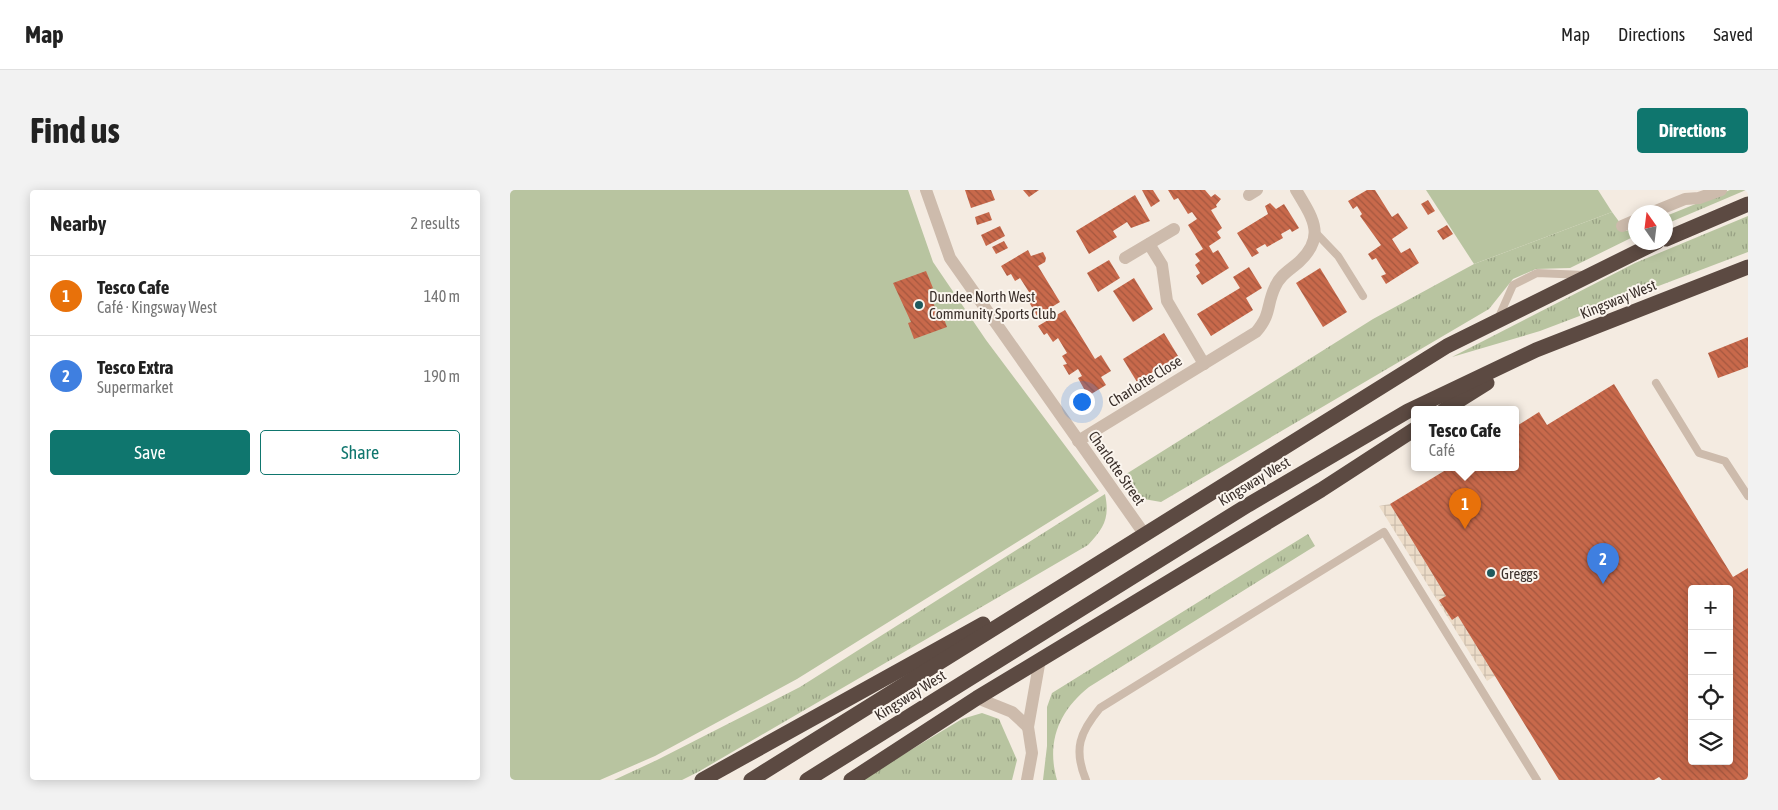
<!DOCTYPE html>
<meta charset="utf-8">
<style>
:root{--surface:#fff;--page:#f2f2f2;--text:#222;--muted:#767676;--line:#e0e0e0;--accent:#0f766e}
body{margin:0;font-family:"Asap Condensed",sans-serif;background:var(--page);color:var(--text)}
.controls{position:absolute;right:15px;bottom:15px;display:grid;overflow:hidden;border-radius:5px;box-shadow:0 2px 12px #0003}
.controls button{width:45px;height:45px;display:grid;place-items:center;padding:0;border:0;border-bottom:1px solid var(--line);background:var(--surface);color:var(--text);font:25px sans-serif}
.compass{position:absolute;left:1118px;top:15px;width:45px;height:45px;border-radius:50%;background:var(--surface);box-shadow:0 2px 12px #0003;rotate:346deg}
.you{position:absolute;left:571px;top:211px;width:18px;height:18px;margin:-12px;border:4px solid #fff;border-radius:50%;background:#1a73e8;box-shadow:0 0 0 8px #1a73e833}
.badge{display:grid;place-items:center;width:32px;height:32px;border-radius:50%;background:var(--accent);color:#fff;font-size:16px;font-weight:700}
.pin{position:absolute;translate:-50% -41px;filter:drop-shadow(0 1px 2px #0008)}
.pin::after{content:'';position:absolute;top:26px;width:18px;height:15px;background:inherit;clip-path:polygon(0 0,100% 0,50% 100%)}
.popup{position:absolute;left:901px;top:216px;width:108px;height:65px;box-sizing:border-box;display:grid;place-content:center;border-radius:5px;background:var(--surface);filter:drop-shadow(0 1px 4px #0005);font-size:16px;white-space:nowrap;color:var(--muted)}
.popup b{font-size:19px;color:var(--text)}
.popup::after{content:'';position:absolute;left:50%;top:100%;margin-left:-10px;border:10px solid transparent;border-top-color:var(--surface)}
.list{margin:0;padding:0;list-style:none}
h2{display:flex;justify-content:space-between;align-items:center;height:65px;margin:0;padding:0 20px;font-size:21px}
h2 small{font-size:16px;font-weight:400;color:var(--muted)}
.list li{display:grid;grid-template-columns:32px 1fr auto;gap:15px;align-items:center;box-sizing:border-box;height:80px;padding:0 20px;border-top:1px solid var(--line)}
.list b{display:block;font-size:19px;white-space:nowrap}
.list p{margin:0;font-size:16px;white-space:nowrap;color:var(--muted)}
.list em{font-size:16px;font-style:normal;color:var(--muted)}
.actions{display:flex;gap:10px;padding:15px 20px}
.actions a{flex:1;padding:11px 0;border:1px solid var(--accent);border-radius:5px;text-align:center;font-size:18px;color:var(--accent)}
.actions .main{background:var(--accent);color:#fff}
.icon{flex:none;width:28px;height:28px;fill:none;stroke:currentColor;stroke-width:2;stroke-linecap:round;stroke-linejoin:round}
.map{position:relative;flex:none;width:1238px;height:590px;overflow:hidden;border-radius:5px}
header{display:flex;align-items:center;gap:30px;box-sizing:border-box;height:70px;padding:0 25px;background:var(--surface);border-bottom:1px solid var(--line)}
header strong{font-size:24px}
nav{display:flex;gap:28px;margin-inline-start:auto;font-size:18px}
.intro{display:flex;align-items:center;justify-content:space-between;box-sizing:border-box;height:120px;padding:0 30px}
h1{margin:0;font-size:35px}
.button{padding:12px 22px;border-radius:5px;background:var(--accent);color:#fff;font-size:18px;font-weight:700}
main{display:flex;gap:30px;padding:0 30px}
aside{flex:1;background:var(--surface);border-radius:5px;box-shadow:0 2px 12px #0003}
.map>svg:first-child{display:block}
.grass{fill:url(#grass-tufts)}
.green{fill:#b8c4a0}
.plaza{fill:url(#plaza-grid)}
.building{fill:url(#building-back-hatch);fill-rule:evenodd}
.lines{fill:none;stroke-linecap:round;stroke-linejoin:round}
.lane{stroke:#cdbbac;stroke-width:8}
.street{stroke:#cdbbac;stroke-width:12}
.highway{stroke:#5c4a42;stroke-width:15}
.poi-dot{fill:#1f5a5e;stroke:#fbf5ee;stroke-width:2}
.labels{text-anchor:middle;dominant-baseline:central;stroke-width:4;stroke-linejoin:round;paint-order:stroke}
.poi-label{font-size:15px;fill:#3b302b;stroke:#fbf5ee;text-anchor:start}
.street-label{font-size:15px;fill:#3b302b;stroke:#fbf5ee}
</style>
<header>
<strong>Map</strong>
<nav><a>Map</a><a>Directions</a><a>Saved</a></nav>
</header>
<div class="intro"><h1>Find us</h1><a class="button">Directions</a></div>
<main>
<aside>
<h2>Nearby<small>2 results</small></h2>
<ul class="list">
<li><span class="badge" style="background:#e8710a">1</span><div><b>Tesco Cafe</b><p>Café · Kingsway West</p></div><em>140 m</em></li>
<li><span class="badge" style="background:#3f7fe0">2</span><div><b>Tesco Extra</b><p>Supermarket</p></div><em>190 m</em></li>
</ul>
<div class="actions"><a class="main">Save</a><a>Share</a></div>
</aside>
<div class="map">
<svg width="1238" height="590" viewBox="0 0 1238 590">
<defs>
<pattern id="grass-tufts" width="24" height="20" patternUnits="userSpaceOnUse" patternTransform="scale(1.25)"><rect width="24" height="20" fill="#b8c4a0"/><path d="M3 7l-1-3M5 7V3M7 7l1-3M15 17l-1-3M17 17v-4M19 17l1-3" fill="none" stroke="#97a083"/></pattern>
<pattern id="plaza-grid" width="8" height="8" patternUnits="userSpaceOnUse" patternTransform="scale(1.25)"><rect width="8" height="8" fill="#ecdcc8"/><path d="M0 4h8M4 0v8" fill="none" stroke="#cbbdac"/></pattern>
<pattern id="building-back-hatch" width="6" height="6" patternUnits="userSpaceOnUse" patternTransform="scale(1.25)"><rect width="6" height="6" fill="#c8694b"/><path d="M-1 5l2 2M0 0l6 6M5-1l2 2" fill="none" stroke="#a4573f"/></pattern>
</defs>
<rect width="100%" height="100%" fill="#f4ebe1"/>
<g class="grass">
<polygon points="1220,0 1236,0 1156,34 1156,26"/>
<polygon points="1102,22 1116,41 1125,37 1125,46 1060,78 1026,79 1003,89 979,119 651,312 628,308 613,286 863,129 964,74"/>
<polygon points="1238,26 1238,62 1030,141 942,167 1125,73"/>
<path d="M595,304C600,328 594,338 578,355L188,582L172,590H104L147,570L290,497Z"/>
<path d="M798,344L805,356L579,497C549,521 536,552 547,590H533L537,556V517L542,503Z"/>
<polygon points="472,523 489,529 507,570 502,590 351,590 452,529"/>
</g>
<g class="green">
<polygon points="0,0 398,0 423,72 476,150 589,301 287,489 145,566 90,590 0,590"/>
<polygon points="916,0 1088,0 1102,22 964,74"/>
</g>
<polygon class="plaza" points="880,314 936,406 930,410 942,430 948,426 985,486 977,491 869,316"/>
<g class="building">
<polygon points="455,0 481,0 485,10 461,18"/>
<polygon points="513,0 529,0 519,7"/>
<polygon points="632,0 643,0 650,11 641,17"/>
<polygon points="658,0 695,0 701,7 705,4 711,9 706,15 707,17 701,20 712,38 707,42 711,48 699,56 703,63 708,60 719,78 692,95 686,86 690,83 685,75 690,71 685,64 693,59 678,35 687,29 682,22 678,24 668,8 664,10"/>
<polygon points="857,0 865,0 882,27 888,23 898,38 882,49 891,63 900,58 909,73 876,94 871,86 876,84 866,68 862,70 858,64 871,55 850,26 852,24 847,16 843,19 838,11"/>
<polygon points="625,5 640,31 621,38 617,32 603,41 607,47 579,64 566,41"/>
<polygon points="918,10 925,21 918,25 911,14"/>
<polygon points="760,13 766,19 774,14 789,38 782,42 780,39 771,44 773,48 757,57 755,54 746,59 749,63 742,67 727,43 758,24 755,16"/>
<polygon points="479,22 482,30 467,35 465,27"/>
<polygon points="937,35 943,44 933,50 927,41"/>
<polygon points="490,36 495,46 476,56 471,45"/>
<polygon points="494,51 498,58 486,64 482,57"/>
<polygon points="518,60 521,66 533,62 536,68 535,72 528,76 550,112 527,126 515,105 519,102 510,88 505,91 501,84 497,86 491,76"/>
<polygon points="599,70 610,88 588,102 577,83"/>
<polygon points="739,77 752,98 736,108 743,120 701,146 687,124 730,98 723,87"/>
<polygon points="810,78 837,122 813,137 786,93"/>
<polygon points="416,81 423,98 418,100 427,122 431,121 437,137 404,149 398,133 401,132 383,93"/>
<polygon points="624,88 643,119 623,132 603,101"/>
<polygon points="555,120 585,169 591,165 601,181 591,187 596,195 578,206 568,188 572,186 568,179 559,185 553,175 557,174 552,166 557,163 548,148 543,152 537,143 534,145 528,136"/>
<polygon points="654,143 668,166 627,192 613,169"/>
<polygon points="1238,147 1238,177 1208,188 1198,163"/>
<path d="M1104,194L1223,387L1238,378V590H1152L1149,587L1144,590H1049L948,426L942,430L929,410L936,406L880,314L939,278H1005V237L1029,222L1037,235ZM1182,399H1219V571H1182Z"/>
</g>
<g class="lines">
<g class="lane">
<polyline points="805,42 828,66 853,106"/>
<polyline points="988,129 1003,95 1027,83 1074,85"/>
<polyline points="1146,193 1189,263 1215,271 1238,306"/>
<path d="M576,590C563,559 570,542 590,518L874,342L1027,590"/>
</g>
<g class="street">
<polyline points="416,0 440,68 635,345"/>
<polyline points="739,5 747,0"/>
<polyline points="1143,22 1175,9 1189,8 1211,0"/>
<polyline points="1112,36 1126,30"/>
<polyline points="639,54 652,75 657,111 694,174"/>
<polyline points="615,68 664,39"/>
<path d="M568,251L746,142C762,123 756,116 765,97C770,85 780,80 789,72C817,46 802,27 786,0"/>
<polyline points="467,508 502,522 518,537"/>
<polyline points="517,590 522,563 518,537 530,469"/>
</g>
<g class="highway">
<polyline points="1156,49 1238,14"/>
<polyline points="934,220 977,193"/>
<polyline points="192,590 473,434"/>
<polyline points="241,590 937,156 1147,52"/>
<polyline points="297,590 738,315 898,221 1026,160 1238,77"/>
<polyline points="341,590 467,508 811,300 905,239"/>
</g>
</g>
<g class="poi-dot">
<circle cx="409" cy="115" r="5"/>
<circle cx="981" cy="383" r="5"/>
</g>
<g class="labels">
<g class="poi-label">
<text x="419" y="106">Dundee North West<tspan x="419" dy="17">Community Sports Club</tspan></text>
<text x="991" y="383">Greggs</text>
</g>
<g class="street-label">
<text transform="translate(1108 109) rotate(-22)">Kingsway West</text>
<text transform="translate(635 191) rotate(-32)">Charlotte Close</text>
<text transform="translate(607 278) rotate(55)">Charlotte Street</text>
<text transform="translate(744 291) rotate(-31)">Kingsway West</text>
<text transform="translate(400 505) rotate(-32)">Kingsway West</text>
</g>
</g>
</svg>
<div class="controls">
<button>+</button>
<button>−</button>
<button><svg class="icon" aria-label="locate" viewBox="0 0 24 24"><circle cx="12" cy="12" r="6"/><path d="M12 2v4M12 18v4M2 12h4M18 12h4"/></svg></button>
<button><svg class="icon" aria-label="layers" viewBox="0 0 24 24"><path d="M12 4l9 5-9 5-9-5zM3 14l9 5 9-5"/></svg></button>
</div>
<svg class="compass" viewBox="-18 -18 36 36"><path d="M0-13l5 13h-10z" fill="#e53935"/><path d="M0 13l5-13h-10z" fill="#767676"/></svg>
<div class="you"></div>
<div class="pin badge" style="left:955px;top:339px;background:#e8710a">1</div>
<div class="popup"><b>Tesco Cafe</b>Café</div>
<div class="pin badge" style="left:1093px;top:394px;background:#3f7fe0">2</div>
</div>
</main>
